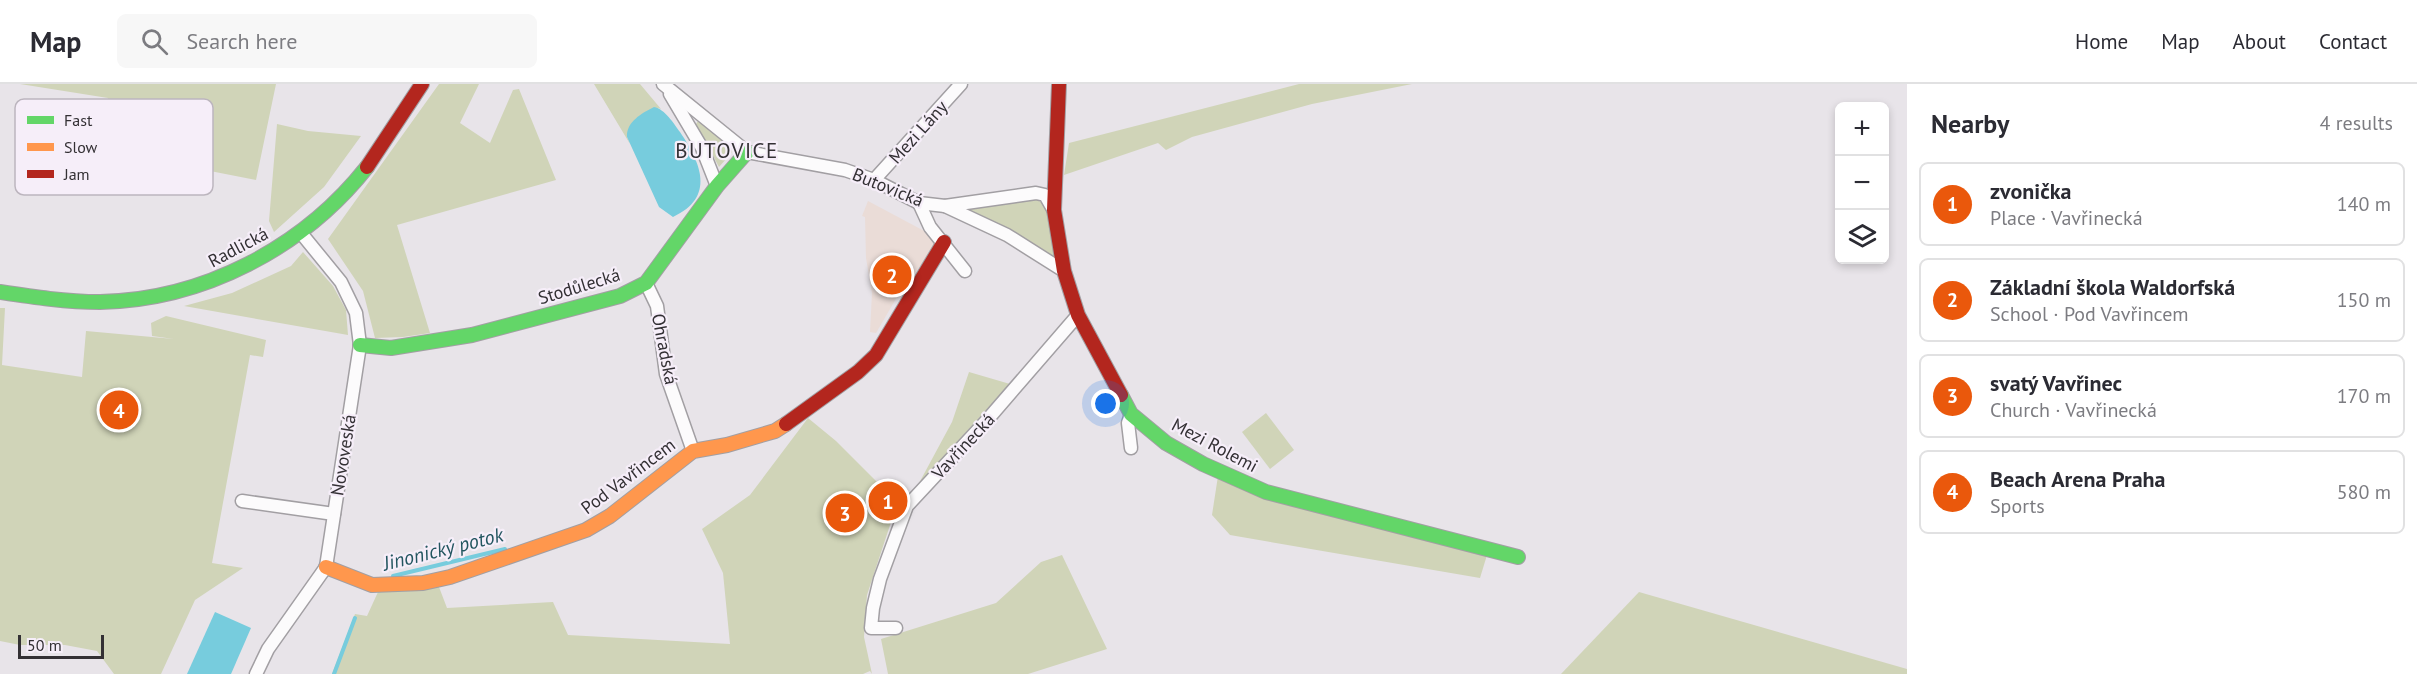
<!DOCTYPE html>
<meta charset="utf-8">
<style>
:root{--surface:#fff;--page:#f7f7f7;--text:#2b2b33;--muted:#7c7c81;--line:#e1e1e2;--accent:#ea580c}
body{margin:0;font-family:"PT Sans",sans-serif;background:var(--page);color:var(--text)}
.controls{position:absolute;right:18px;top:18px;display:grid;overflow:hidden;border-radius:9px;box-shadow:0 3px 9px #0003}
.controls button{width:54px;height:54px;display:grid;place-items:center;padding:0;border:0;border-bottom:2px solid var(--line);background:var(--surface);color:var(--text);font:30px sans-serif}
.scale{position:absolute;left:18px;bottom:15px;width:86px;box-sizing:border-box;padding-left:6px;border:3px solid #333034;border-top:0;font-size:16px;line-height:21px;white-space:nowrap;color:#333034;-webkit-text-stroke:4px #f6eef9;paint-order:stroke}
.you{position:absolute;left:1106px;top:320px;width:21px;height:21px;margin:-15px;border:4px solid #fff;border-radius:50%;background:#1a73e8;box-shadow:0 0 0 9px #1a73e833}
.badge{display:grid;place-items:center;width:39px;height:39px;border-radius:50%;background:var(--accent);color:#fff;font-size:20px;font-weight:700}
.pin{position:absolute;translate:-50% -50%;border:3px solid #fff;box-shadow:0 2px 6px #0006}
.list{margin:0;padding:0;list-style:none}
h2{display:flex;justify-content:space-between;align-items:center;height:78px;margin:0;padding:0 24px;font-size:26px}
h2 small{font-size:20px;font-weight:400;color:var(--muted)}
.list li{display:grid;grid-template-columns:39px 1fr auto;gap:18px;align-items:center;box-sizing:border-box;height:84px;margin:0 12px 12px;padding:0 12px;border:2px solid var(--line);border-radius:9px}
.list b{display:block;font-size:22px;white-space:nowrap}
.list p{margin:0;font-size:20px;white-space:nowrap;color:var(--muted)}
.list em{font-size:20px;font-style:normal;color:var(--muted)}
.icon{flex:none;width:33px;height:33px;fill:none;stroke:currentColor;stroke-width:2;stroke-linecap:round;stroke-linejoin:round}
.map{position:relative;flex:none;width:1907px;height:590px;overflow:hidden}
header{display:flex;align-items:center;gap:36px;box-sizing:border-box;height:84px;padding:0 30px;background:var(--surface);border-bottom:2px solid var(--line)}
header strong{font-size:28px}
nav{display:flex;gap:33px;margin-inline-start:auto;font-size:21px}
.search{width:420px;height:54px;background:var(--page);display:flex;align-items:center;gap:15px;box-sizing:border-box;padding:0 21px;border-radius:9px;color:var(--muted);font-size:22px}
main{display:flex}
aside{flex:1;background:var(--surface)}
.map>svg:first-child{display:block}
.education{fill:#eadcd7}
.green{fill:#d0d4b8;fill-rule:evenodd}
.water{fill:#7cd}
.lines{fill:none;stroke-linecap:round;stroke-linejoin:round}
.stream{stroke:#7cd;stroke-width:4}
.street-casing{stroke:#a29fa3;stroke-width:15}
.fast-casing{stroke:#a29fa3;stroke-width:16}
.slow-casing{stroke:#a29fa3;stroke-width:16}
.jam-casing{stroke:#a29fa3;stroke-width:16}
.street{stroke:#fcfbfc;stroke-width:12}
.fast{stroke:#63d668;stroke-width:14}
.slow{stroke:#ff974d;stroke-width:14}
.jam{stroke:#b3261e;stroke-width:14}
.labels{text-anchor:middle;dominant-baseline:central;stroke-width:4.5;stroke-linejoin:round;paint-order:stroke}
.street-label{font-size:18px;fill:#333034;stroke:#f6eef9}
.water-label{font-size:20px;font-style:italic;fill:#22555f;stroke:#f6eef9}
.quarter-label{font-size:21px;letter-spacing:1.5px;fill:#333034;stroke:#f6eef9}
.key{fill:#f6eef9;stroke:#bcb5be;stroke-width:1.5}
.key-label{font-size:16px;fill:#333034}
</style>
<header>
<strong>Map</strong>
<div class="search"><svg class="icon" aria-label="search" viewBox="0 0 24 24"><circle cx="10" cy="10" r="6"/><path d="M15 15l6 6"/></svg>Search here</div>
<nav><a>Home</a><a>Map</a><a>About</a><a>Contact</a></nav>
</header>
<main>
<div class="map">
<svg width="1907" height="590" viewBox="0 0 1907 590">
<rect width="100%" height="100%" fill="#e8e4e9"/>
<polygon class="education" points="868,117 928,149 937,160 897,213 876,249 870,248 872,209 866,174 865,133 862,132"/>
<g class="green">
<polygon points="20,0 276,0 256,96 103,66 108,14"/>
<polygon points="439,0 479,0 460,39 490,59 513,6 519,5 556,96 397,141 430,249 403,253 375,254 363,207 328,155"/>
<polygon points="594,0 640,0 661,25 658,24 627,53 630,60"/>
<polygon points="1299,0 1412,0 1312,20 1192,53 1166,66 1158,59 1064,91 1069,59"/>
<polygon points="698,37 734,66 719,83 696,40"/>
<polygon points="277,40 308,47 361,52 324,103 274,148 269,137"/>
<polygon points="1034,114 1046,121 1059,178 954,124"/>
<polygon points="303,168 333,202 346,226 348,251 184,222 232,209 291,182"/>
<polygon points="0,224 5,224 2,281 82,293 86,247 174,255 152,252 151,239 166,232 266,256 263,273 250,271 212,479 243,484 195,516 161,590 114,590 97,567 65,561 20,561 0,557"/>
<polygon points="969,288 1010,300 918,401 952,338"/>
<polygon points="1266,329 1294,366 1270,385 1242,348"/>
<path d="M808,334L836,357L891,412L884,413L885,422L892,421L894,429L867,511L864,553L872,590L870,587L863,590H332L355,530L367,532L378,508L439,503L447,524L553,518L568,551L730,560L723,489L702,445L750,411ZM854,414L857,419H861L864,421L861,430L834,440L833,437L828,438L827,434L831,432L830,428L850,420L848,416Z"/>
<polygon points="1218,392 1487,471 1480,494 1230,451 1212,431"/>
<polygon points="1062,471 1107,565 1028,590 888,590 881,555 996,519 1041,478"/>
<polygon points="1639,508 1907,585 1907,590 1561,590"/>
</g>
<g class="water">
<path d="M654,23C665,25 674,40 680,48C701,79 716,113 673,133L659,123L627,53C626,38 642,29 654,23Z"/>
<polygon points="215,528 251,544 231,590 187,590"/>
</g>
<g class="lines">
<g class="stream">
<polyline points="393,492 505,465"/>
<polyline points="334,590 355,534"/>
</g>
<defs>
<g id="street">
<polyline points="663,0 747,68 845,86 874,96 919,119 945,122 1036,109 1045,111 1053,125"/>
<polyline points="670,10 702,64 717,102"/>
<polyline points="874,96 961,0"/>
<polyline points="919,119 930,143 965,187"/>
<polyline points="945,122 1007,151 1064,187"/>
<polyline points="646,199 657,222 666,290 693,367"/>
<polyline points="1131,330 1128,339 1131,364"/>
<polyline points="242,417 334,430"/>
<polyline points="896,544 871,544 873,524 880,495 907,422 988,335 1078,231"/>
<polyline points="256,590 268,565 326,483 360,261 356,229 341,198 301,149"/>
</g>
<g id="fast">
<path d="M0,208C33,213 66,218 100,218C203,216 303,164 367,83"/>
<polyline points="360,261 391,264 472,251 620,212 646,199 717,102 747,68"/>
<polyline points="1121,311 1131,330 1166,359 1203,380 1266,408 1518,473"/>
</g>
<polyline id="slow" points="326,483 372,501 423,499 450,493 586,446 610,432 693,367 727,361 775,347 786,340"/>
<g id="jam">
<polyline points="1059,0 1054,126 1064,187 1078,231 1121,311"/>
<polyline points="367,83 422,0"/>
<polyline points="786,340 858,288 876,271 944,158"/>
</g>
</defs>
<use href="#street" class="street-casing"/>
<use href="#fast" class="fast-casing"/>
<use href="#slow" class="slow-casing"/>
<use href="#jam" class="jam-casing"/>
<use href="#street" class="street"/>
<use href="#fast" class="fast"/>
<use href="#slow" class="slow"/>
<use href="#jam" class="jam"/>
</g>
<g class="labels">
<g class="street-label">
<text transform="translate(918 48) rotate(-48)">Mezi Lány</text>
<text transform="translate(888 103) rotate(22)">Butovická</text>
<text transform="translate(238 163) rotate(-28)">Radlická</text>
<text transform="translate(579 202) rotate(-17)">Stodůlecká</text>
<text transform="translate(665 265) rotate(79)">Ohradská</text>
<text transform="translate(1215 361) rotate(28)">Mezi Rolemi</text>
<text transform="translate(963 362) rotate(-47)">Vavřinecká</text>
<text transform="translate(343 371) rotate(-81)">Novoveská</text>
<text transform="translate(628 392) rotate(-37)">Pod Vavřincem</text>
</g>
<g class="water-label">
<text transform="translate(443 465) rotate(-14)">Jinonický potok</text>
</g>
<g class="quarter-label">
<text x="727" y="66">BUTOVICE</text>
</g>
</g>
<rect x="15" y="15" width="198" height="96" rx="9" class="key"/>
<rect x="27" y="32" width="27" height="8" fill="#63d668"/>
<rect x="27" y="59" width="27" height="8" fill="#ff974d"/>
<rect x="27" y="86" width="27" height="8" fill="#b3261e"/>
<g class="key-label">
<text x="64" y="42">Fast</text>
<text x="64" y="69">Slow</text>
<text x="64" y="96">Jam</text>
</g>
</svg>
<div class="controls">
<button>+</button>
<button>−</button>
<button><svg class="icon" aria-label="layers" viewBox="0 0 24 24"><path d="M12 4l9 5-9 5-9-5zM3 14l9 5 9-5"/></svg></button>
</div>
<div class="scale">50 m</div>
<div class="you"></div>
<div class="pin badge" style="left:888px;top:417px">1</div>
<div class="pin badge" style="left:892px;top:191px">2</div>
<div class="pin badge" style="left:845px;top:429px">3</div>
<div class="pin badge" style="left:119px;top:326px">4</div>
</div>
<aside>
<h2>Nearby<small>4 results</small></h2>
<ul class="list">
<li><span class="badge">1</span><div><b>zvonička</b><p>Place · Vavřinecká</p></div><em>140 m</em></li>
<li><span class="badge">2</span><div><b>Základní škola Waldorfská</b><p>School · Pod Vavřincem</p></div><em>150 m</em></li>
<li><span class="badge">3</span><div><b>svatý Vavřinec</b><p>Church · Vavřinecká</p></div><em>170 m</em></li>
<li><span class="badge">4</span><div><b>Beach Arena Praha</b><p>Sports</p></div><em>580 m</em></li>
</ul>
</aside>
</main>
